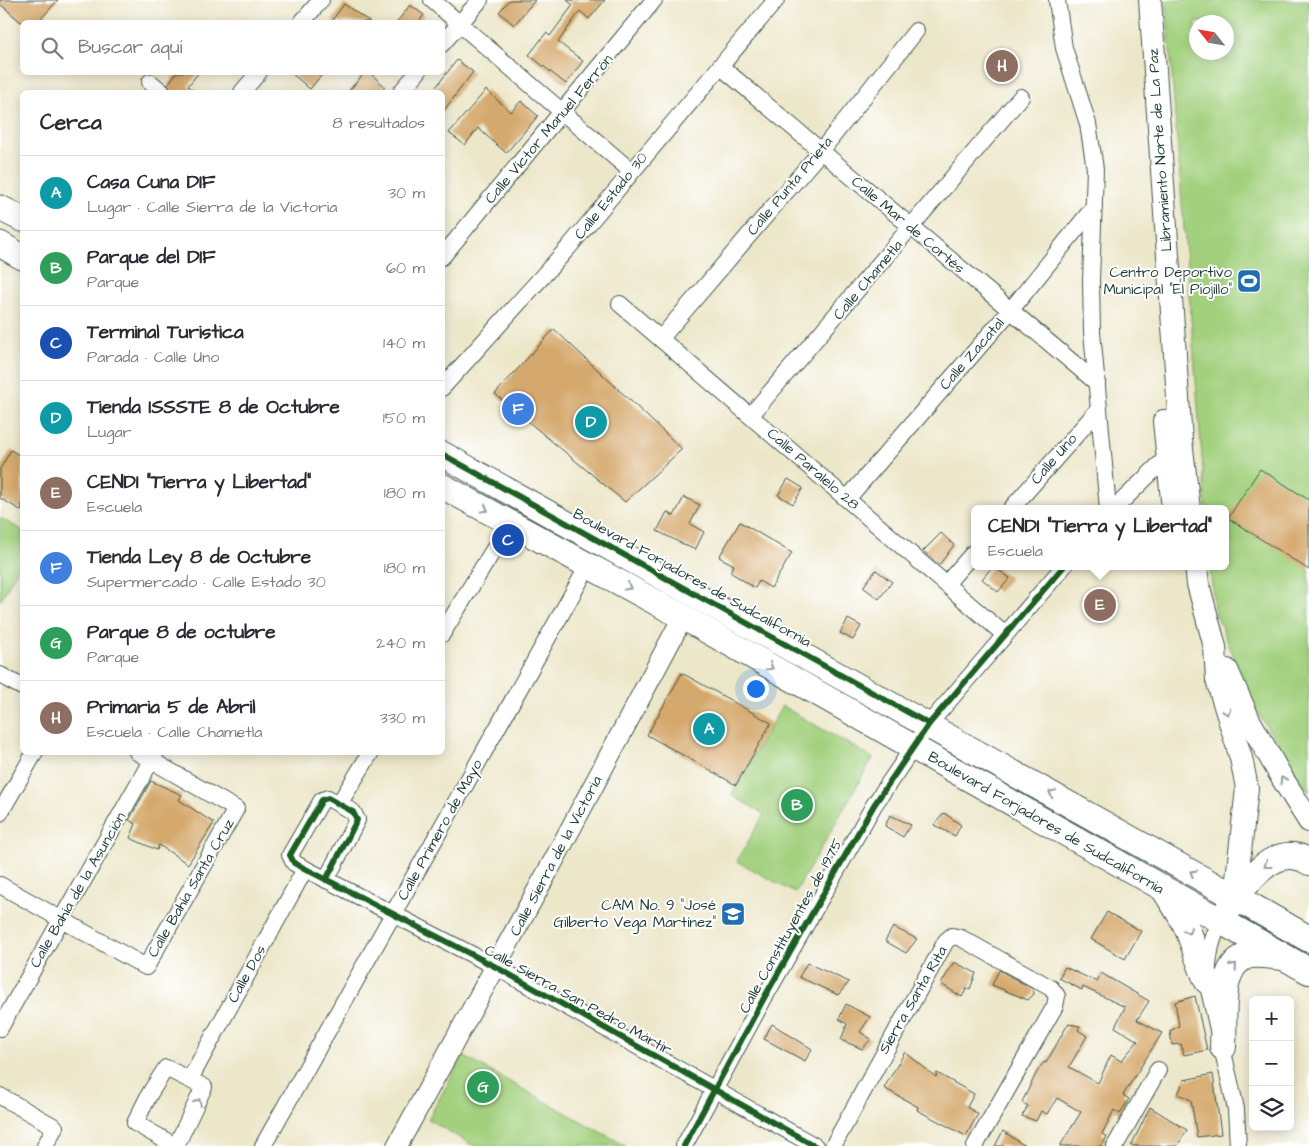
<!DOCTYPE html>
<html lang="es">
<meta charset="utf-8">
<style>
:root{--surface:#fff;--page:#f2f2f3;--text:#2b2b33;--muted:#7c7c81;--line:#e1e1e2;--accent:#111827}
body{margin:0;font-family:"Architects Daughter",sans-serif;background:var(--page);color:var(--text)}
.controls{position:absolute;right:15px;bottom:15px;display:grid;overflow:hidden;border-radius:8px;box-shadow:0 2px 12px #0003}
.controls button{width:45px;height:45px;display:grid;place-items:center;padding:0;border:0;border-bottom:1px solid var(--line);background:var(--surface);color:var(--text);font:25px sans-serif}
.compass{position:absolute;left:1189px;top:15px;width:45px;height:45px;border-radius:50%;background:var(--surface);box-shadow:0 2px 12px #0003;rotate:301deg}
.you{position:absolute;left:755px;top:688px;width:18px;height:18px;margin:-12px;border:4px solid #fff;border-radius:50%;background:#1a73e8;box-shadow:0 0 0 8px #1a73e833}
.badge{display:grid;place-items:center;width:32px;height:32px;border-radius:50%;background:var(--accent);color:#fff;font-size:16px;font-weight:700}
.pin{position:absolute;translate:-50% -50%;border:2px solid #fff;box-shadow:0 1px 5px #0006}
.popup{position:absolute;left:971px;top:505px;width:258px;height:65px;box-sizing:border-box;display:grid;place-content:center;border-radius:8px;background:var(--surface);filter:drop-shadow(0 1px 4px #0005);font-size:16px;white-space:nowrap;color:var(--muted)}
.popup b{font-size:19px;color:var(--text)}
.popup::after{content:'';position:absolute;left:50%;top:100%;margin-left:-10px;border:10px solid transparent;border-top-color:var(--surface)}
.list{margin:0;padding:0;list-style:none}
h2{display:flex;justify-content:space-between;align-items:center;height:65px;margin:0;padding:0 20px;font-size:21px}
h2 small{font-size:16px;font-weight:400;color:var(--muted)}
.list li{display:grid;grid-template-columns:32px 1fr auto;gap:15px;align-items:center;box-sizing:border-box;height:75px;padding:0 20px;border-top:1px solid var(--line)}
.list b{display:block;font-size:19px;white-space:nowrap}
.list p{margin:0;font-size:16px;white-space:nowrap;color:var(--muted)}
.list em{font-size:16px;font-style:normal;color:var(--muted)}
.icon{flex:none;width:28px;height:28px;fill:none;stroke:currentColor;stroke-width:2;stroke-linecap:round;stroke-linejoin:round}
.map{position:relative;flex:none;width:1309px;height:1146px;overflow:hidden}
.search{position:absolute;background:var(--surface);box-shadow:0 2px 12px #0003;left:20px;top:20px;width:425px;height:55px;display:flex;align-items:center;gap:12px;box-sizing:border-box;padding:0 18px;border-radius:8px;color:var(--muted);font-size:19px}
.panel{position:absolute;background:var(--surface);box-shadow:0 2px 12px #0003;left:20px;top:90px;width:425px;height:665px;border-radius:8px}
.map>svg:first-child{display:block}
.green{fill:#a2d07d;stroke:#608658;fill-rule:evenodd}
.building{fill:#d5a96d}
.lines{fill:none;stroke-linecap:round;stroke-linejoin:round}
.minor-casing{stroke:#3e564a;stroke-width:18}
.tertiary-casing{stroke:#3e564a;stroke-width:22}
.secondary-casing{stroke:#3e564a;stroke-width:24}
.primary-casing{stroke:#3e564a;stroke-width:27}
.trunk-casing{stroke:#3e564a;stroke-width:28}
.minor{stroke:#fff;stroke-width:16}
.tertiary{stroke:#fff;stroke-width:20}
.secondary{stroke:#fff;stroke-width:22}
.primary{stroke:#fff;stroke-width:25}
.trunk{stroke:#fff;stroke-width:26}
.cycleway-casing{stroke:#fff;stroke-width:9}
.cycleway{stroke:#1b5e20;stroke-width:6}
.oneway{stroke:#8f9e9a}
.labels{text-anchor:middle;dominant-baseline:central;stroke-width:4;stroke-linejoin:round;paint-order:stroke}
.street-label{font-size:15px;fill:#1f3d34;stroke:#fff}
.poi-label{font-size:15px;fill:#1f3d34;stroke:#fff;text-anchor:end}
</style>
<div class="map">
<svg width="1309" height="1146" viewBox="0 0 1309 1146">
<rect width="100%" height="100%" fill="#fff"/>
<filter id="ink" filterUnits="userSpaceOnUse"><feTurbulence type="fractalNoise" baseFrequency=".02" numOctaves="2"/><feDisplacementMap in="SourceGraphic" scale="10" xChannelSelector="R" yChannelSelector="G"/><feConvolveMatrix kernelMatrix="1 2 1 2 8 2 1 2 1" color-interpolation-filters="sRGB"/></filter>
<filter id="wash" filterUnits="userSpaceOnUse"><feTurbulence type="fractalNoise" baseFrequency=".0096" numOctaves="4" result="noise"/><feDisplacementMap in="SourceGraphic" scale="20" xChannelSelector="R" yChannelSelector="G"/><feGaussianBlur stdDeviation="1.12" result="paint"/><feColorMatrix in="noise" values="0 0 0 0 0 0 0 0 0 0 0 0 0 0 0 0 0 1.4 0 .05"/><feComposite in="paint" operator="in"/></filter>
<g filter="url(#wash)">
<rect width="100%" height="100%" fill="#ede7ca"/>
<g class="green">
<path d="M1166,0H1309V792L1256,710L1214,609L1210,566H1225V509H1206ZM1196,22H1226V52H1196Z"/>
<polygon points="0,518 22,530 22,561 0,601"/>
<polygon points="782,706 873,758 795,893 737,861 764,814 731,795"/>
<polygon points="463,1056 626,1146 474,1146 428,1119"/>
</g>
<g id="blocks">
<g class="building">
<polygon points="0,0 58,0 38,22 21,22 0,4"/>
<polygon points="509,0 535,0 514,25 499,12"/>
<polygon points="567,0 605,0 589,19 580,11 558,42 583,61 566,84 529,55 546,33 550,36 573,5"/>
<polygon points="344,4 370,22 331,22"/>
<polygon points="410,5 424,15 419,22 397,22"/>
<polygon points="457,60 473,72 442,113 442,92 432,92"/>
<polygon points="177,72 199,72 188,86 196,92 172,92 168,84"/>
<polygon points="290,72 324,72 310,89"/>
<polygon points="365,72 369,72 385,87 380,92 348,92"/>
<polygon points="486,90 511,112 521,101 538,116 506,153 478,128 465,145 449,133"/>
<polygon points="554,329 682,449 625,502 495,394"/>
<polygon points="11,450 22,457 22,511 0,498 0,469"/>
<polygon points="1260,469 1309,500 1309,570 1228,518"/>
<polygon points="788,479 803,488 793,504 778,495"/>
<polygon points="684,497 700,505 690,524 704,532 695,550 657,531 667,512 674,516"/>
<polygon points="740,522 792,553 771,588 759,581 755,588 730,572 734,565 719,557"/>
<polygon points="941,533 954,545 939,565 923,551"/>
<polygon points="993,566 1010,578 998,592 982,579"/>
<polygon points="876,570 892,582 879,599 863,587"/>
<polygon points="848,619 861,626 853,640 840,633"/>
<polygon points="682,673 771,723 736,785 647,735"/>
<polygon points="151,781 182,795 179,800 214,823 188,864 159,845 157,850 130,838 136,824 129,820"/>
<polygon points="944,813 961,825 955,836 934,825"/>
<polygon points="890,815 911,825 903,837 885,826"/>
<polygon points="1107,912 1141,931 1125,959 1091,939"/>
<polygon points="893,927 917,939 906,953 885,941"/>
<polygon points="954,962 976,973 970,989 967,988 962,997 941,984"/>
<polygon points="807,963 849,982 838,995 799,977"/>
<polygon points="1065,967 1097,982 1101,973 1149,1001 1137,1020 1162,1033 1123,1095 1129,1099 1120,1114 1114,1110 1102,1134 1107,1137 1101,1146 1060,1146 1081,1112 1057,1098 1047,1114 1041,1111 1036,1121 1022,1116 1028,1106 1022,1102 1037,1072 1044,1062 1046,1063 1068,1024 1080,1026 1078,1030 1087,1036 1069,1067 1098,1083 1111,1055 1121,1061 1138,1041 1115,1027 1125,1007 1083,987 1082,990 1059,978"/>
<polygon points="999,970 1033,989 1034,994 1028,1000 992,985"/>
<polygon points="1195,996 1207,1050 1184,1055 1181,1044 1172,1045 1170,1031 1179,1026 1175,1002"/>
<polygon points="846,1004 870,1017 860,1032 871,1039 862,1049 841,1040 847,1024 839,1019"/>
<polygon points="772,1024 812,1049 805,1061 764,1039"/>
<polygon points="905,1052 936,1077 937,1073 974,1094 967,1107 978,1114 966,1136 917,1110 918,1107 884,1088"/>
<polygon points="1213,1074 1221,1134 1197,1137 1191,1100 1178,1094 1184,1080"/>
<polygon points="1150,1107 1187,1130 1177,1146 1131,1146"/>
<polygon points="1003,1131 1025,1146 995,1146"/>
</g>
</g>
</g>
<g filter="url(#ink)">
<use href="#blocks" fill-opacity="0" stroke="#3e564a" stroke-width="1"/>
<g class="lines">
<defs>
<g id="minor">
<polyline points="432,0 631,171"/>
<polyline points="1057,0 1064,48 1088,124 1095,169 1091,281 1092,332 1108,509"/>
<polyline points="302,22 321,0"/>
<polyline points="442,44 480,0"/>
<polyline points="720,66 1097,383"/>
<polyline points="150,82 162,92"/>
<polyline points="242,92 259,72"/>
<polyline points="401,92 418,72"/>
<polyline points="442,257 654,0"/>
<polyline points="620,304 1005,635"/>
<polyline points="661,338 821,151 916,31"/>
<polyline points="442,388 568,248 776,0"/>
<polyline points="751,415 1021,97"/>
<polyline points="847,499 1010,311 1094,207"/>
<polyline points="1011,509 1098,410"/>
<polyline points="1114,509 1166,458"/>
<polyline points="946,584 975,551"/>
<polyline points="442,634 510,523"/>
<polyline points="0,675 22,687"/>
<polyline points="339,804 371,752"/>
<polyline points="0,813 35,752"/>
<polyline points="326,880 357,820 353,812 328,798 322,800 290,855 294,863 496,967 815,1146"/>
<polyline points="0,885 146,967 236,809 137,752"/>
<path d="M1221,921C1210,941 1208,958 1207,981L1236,1109L1238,1146"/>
<polyline points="0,1028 156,752"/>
<polyline points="190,1079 305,869"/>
<polyline points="0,1096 55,1127 45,1146"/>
<polyline points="175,1146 135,1123 150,1093 166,1068 204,1087 176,1146"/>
<polyline points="263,1146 588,566"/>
<polyline points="684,1146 764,998 874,805 929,724 1064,566"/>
<polyline points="833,1146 946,941 952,936 961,938 1051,988 1057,996 1055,1006 975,1146"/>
<polyline points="1115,1146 1158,1070"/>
</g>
<polyline id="tertiary" points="397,1146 554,860 683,617"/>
<g id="secondary">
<polyline points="1150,0 1181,440 1189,509"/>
<polyline points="1164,421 1173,509"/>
<polyline points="1196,566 1198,584 1215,647 1217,680 1241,758 1247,788 1235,897"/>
<polyline points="1227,670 1249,720 1282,778 1309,821"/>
</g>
<g id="primary">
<polyline points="0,208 22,219"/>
<polyline points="0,244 22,257"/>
<polyline points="442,454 1235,897"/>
<polyline points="442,486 683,617 1221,921"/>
<path d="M1165,891C1174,906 1185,920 1190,936C1196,952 1200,966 1207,981"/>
</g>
<g id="trunk">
<path d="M1309,862C1272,837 1237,895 1221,921L1309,971"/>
<polyline points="1235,897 1309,939"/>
<path d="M1223,1047C1225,1020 1216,961 1251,955C1261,954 1272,956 1282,957"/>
</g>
</defs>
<use href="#minor" class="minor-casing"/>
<use href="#tertiary" class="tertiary-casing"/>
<use href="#secondary" class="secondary-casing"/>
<use href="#primary" class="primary-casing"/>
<use href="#trunk" class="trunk-casing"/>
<use href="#minor" class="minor"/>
<use href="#tertiary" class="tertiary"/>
<use href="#secondary" class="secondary"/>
<use href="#primary" class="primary"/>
<use href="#trunk" class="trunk"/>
<defs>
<g id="cycleway">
<polyline points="442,454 929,724"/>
<polyline points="326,880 357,820 353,812 328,798 322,800 290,855 294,863 496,967 815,1146"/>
<polyline points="684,1146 764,998 874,805 929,724 1064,566"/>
</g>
</defs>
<use href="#cycleway" class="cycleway-casing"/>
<use href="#cycleway" class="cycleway"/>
</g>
<defs><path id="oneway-chevron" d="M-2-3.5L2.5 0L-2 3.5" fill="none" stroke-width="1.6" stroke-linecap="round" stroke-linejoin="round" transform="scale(1.25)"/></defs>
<g class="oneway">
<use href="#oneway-chevron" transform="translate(485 509) rotate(29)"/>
<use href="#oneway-chevron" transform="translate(628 587) rotate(29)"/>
<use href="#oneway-chevron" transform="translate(770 667) rotate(29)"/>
<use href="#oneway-chevron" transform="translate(1227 712) rotate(72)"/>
<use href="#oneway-chevron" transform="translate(1283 780) rotate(-121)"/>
<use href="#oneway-chevron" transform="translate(1052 793) rotate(-151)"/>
<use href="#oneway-chevron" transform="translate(1267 865) rotate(144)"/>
<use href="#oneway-chevron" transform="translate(1193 873) rotate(-150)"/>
<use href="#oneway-chevron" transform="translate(1188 931) rotate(67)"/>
<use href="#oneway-chevron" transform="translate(1234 966) rotate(-48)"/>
<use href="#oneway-chevron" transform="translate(198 1102) rotate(-64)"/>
</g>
</g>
<defs>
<symbol id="stadium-square" viewBox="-11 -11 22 22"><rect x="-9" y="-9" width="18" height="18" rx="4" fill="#1f6fb2" stroke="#fff"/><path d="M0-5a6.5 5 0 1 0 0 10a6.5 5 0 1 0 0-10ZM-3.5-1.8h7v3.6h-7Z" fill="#fff"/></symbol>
<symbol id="school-square" viewBox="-11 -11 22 22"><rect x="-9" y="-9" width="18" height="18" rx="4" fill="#1f6fb2" stroke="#fff"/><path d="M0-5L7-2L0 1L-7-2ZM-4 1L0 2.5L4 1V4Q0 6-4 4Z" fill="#fff"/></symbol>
</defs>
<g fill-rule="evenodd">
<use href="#stadium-square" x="1235" y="267" width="28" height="28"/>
<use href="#school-square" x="719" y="900" width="28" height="28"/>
</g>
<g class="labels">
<g class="street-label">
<text transform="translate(549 129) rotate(-50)">Calle Víctor Manuel Ferrón</text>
<text transform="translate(1160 150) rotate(-94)">Libramiento Norte de La Paz</text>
<text transform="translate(790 186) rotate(-50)">Calle Punta Prieta</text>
<text transform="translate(611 196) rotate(-51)">Calle Estado 30</text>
<text transform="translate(908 225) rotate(40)">Calle Mar de Cortés</text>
<text transform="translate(868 280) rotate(-50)">Calle Chametla</text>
<text transform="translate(972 354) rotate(-49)">Calle Zacatal</text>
<text transform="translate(1054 459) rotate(-49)">Calle Uno</text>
<text transform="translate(813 469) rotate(41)">Calle Paralelo 28</text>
<text transform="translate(692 578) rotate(29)">Boulevard Forjadores de Sudcalifornia</text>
<text transform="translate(1046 823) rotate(30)">Boulevard Forjadores de Sudcalifornia</text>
<text transform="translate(440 830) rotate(-61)">Calle Primero de Mayo</text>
<text transform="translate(556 856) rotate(-62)">Calle Sierra de la Victoria</text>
<text transform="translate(191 888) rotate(-60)">Calle Bahía Santa Cruz</text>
<text transform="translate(78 890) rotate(-60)">Calle Bahía de la Asunción</text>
<text transform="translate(791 926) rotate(-61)">Calle Constituyentes de 1975</text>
<text transform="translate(247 974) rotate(-61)">Calle Dos</text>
<text transform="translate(578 1000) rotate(29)">Calle Sierra San Pedro Mártir</text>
<text transform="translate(913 1000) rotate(-60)">Sierra Santa Rita</text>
</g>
<g class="poi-label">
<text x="1232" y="272">Centro Deportivo<tspan x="1232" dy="17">Municipal "El Piojillo"</tspan></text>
<text x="716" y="905">CAM No. 9 "José<tspan x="716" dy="17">Gilberto Vega Martínez"</tspan></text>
</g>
</g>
</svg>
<div class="controls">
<button>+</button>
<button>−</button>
<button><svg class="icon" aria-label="layers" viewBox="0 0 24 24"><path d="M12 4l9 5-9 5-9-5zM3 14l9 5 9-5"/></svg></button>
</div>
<svg class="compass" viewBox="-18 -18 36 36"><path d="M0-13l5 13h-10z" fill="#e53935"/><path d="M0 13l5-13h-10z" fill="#7c7c81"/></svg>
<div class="you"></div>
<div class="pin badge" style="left:709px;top:729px;background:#0f9aa8">A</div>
<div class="pin badge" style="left:797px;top:805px;background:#2e9e5b">B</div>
<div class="pin badge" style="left:508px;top:540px;background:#1a4fb4">C</div>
<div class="pin badge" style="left:591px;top:422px;background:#0f9aa8">D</div>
<div class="pin badge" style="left:1100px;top:605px;background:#8d6e63">E</div>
<div class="popup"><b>CENDI &quot;Tierra y Libertad&quot;</b>Escuela</div>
<div class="pin badge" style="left:518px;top:409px;background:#3f7fe0">F</div>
<div class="pin badge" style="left:483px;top:1087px;background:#2e9e5b">G</div>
<div class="pin badge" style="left:1002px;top:66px;background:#8d6e63">H</div>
<div class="search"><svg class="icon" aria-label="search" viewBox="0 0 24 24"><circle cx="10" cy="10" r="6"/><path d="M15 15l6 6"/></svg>Buscar aquí</div>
<section class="panel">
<h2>Cerca<small>8 resultados</small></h2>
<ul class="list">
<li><span class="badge" style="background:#0f9aa8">A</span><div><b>Casa Cuna DIF</b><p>Lugar · Calle Sierra de la Victoria</p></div><em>30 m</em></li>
<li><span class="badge" style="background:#2e9e5b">B</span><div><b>Parque del DIF</b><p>Parque</p></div><em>60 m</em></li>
<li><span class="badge" style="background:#1a4fb4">C</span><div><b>Terminal Turistica</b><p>Parada · Calle Uno</p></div><em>140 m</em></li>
<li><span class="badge" style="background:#0f9aa8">D</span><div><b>Tienda ISSSTE 8 de Octubre</b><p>Lugar</p></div><em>150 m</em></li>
<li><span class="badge" style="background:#8d6e63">E</span><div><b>CENDI &quot;Tierra y Libertad&quot;</b><p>Escuela</p></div><em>180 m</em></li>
<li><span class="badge" style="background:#3f7fe0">F</span><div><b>Tienda Ley 8 de Octubre</b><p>Supermercado · Calle Estado 30</p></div><em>180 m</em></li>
<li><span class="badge" style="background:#2e9e5b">G</span><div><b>Parque 8 de octubre</b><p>Parque</p></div><em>240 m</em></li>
<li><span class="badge" style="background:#8d6e63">H</span><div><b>Primaria 5 de Abril</b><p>Escuela · Calle Chametla</p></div><em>330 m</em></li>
</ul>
</section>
</div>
